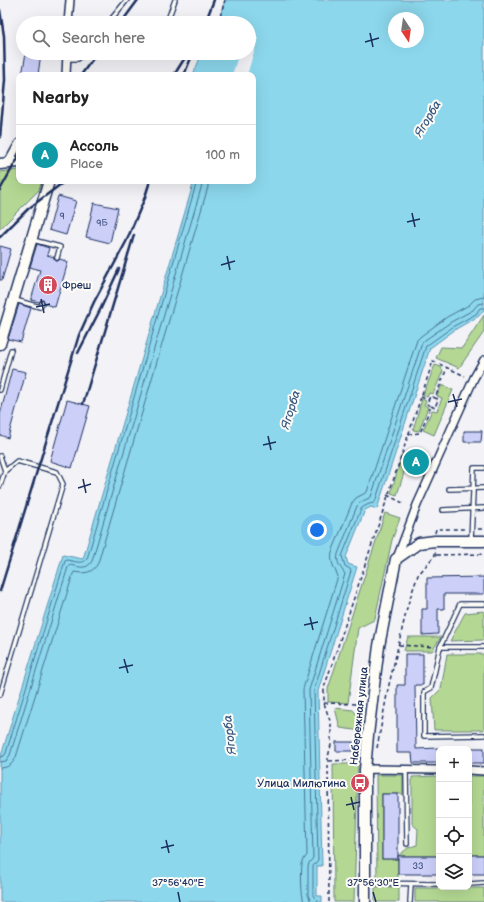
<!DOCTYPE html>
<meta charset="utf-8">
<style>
:root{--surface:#fff;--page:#f6f6f6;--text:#222;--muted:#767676;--line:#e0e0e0;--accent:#d1495b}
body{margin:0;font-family:"Balsamiq Sans",sans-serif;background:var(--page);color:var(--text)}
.controls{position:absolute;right:12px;bottom:12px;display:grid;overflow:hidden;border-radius:8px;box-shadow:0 4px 16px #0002}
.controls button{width:36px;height:36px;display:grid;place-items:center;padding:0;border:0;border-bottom:1px solid var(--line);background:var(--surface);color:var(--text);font:20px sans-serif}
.compass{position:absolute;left:388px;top:12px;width:36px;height:36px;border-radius:50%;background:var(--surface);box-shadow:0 4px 16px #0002;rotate:167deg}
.you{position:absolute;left:317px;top:530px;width:14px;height:14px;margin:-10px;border:3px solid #fff;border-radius:50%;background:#1a73e8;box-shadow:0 0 0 6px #1a73e833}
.badge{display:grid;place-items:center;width:26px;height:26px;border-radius:50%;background:var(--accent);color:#fff;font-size:13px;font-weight:700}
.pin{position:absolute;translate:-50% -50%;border:2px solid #fff;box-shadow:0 1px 4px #0006}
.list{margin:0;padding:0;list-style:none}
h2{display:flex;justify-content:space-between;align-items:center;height:52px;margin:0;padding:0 16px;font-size:17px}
h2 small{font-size:13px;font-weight:400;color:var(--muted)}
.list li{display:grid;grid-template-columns:26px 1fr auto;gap:12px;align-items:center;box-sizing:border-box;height:60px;padding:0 16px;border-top:1px solid var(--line)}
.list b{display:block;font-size:15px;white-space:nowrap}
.list p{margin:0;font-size:13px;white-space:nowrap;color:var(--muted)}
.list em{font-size:13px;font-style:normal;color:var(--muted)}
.icon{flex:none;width:22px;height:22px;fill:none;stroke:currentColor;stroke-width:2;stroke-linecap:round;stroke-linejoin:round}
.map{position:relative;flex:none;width:484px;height:902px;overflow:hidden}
.search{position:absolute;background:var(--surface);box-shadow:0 4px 16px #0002;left:16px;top:16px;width:240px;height:44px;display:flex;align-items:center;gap:10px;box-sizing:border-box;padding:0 14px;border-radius:22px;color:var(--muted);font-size:15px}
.panel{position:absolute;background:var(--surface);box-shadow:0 4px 16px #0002;left:16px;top:72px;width:240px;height:112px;border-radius:8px}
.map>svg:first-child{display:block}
.green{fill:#b4d893;stroke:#688478}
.water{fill:#8cd7ec;stroke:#5f94b3;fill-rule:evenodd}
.pier{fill:#f3f3f7}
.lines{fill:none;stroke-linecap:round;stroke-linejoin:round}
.shore{stroke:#487297;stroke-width:1}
.building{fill:#ccd0f9;stroke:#1b2f5e}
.service-casing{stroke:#1b2f5e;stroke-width:6}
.minor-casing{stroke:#1b2f5e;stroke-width:10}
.secondary-casing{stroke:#1b2f5e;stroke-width:13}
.path{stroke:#1b2f5e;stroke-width:1.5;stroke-dasharray:4 3;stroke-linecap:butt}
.service{stroke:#fdfcf7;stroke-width:3.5}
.minor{stroke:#fdfcf7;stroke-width:7}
.secondary{stroke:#fdfcf7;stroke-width:10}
.rail{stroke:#1b2f5e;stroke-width:2.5}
.ticks{fill:none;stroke:#1b2f5e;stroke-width:1.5}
.labels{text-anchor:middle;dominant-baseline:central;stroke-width:4;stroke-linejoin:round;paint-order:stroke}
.number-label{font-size:9px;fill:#475785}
.poi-label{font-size:11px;fill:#1b2f5e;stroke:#fdfcf7;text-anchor:start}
.street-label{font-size:11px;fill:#1b2f5e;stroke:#fdfcf7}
.water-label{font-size:12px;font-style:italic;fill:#375982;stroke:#fdfcf7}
.ticks-label{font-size:10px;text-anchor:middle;fill:#1b2f5e;stroke:#fdfcf7;stroke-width:4;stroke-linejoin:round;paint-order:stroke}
</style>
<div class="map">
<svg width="484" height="902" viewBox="0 0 484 902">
<rect width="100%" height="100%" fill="#f3f3f7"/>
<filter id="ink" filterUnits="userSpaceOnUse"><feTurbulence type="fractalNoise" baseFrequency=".025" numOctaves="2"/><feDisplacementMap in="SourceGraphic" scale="8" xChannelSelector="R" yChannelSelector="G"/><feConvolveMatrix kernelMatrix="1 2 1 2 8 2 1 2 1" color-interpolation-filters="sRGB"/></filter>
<g filter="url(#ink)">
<g class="green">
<polygon points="19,170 19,181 42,181 39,190 0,229 0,172"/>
<polygon points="484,315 484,332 459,368 436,358 441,347 462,348"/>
<polygon points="435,365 441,367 443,371 433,394 429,393 427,397 423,395"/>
<polygon points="442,385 453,390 434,435 423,430 432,410 437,411 442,398 437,396"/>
<polygon points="422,399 426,401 424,405 428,407 419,431 413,430"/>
<polygon points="402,455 408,460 397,495 391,493"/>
<polygon points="385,513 400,518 392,540 375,618 374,620 358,628 348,703 328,702 328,689"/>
<polygon points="484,611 484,640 450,641 465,613"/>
<polygon points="408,637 441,637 432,651 404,651"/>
<polygon points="447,654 484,654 484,730 434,730 432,698 441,689"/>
<polygon points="335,708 353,710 363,722 362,731 340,728"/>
<polygon points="333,764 358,764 354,902 334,902"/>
<polygon points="376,775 403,775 403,794 382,794 382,859 398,859 398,879 377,879"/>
<polygon points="439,776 439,856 398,856 408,848 417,845 418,829 412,824 412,777"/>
<rect x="469" y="776" width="15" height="79"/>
<rect x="375" y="887" width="24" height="15"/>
<rect x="415" y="888" width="69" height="14"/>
</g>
<path class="water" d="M225,0H484V310L479,316L456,329L430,348L377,509L371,507L365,510L346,557L348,564L357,567L318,691L322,866H317V896H322V902H0V759L63,555L83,559L194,181H253V75H193L202,53H249V23H218ZM394,18H418V42H394Z"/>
<polygon class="pier" points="249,35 258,38 247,75 232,75 239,53 249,53"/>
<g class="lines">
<g class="shore">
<path d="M0,757L4,756L6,753L65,561L67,560C74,561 83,565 87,559L197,181"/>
<path d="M0,762L6,761L10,755L68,567L70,565C79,567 87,570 92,561L202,185V181"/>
<path d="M0,768C8,768 13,764 16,757L73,574L74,572C85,574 93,573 98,563L208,187V181"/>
<path d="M304,902C301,895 301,871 302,864C303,860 305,858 307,855L303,689L338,576C334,568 330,561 332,552L352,503L356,498L367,492L417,340L421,336L447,317L469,305L475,299L484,297"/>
<path d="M311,902L308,895V867L309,863L313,858L309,690L345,574C341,568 336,563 338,554L357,506L361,502L371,497L422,343L425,340L451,322L473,310L478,304L484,303"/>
<path d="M318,902C318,899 314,899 313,895V866L318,860L314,690L351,571L350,569L345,566L342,556L361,509L363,507L369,504L374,503L375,502L426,346L454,326L476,314L480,308H484"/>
</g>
</g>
<g class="building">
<polygon points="26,53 41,53 38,75 22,75"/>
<polygon points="58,196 76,201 66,235 49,230"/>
<polygon points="94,203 118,208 110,243 86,237"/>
<polygon points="37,244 49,248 47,255 54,257 54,259 56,261 58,261 60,259 68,262 55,307 45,304 45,302 43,300 41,300 39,302 31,300 40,270 30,267"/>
<polygon points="0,246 11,249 2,280 0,280"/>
<polygon points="19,304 31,308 21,342 8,339"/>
<polygon points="12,369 26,372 8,438 0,435 0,415"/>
<polygon points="67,400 90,406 72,468 50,461"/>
<polygon points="464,431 482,431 481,442 464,442"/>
<polygon points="484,577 484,594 444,594 444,609 438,609 438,634 422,635 422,609 427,609 427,578"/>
<polygon points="405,654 423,654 423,685 415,685 416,749 439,748 439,763 413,763 412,753 397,753 397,685 405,685"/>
<rect x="336" y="742" width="17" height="9"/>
<rect x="469" y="748" width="15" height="15"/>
<rect x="382" y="794" width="16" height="65"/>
<rect x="469" y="855" width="15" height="19"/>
<rect x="398" y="856" width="41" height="18"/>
</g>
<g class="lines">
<defs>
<g id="service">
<polyline points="167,22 175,0"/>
<polyline points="108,23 127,0"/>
<polyline points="67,59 78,59 83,53"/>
<polyline points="33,240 60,247 57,258"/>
<polyline points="15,300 40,307 42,303"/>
<polyline points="0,390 11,350"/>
<polyline points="0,456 5,471"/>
<polyline points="0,486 5,471 17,461 57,472 63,484 0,695"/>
<polyline points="449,489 484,488"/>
<polyline points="443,510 484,508"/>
<polyline points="471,540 474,468 484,468"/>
<polyline points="484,604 460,604 440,647 484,647"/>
<polyline points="440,647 431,688 424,692 424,736 484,735"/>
<polyline points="406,769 407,844"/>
<polyline points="366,883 439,884"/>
<polyline points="469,884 484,883"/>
<polyline points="410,902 411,884"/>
</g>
<g id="minor">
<polyline points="68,23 70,0"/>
<polyline points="66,75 67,53"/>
<polyline points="8,163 19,143"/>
<polyline points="397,558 417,505 474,378 484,360"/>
<polyline points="365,770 373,769 439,770"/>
<polyline points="469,770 484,771"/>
</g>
<g id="secondary">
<polyline points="0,164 19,162"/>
<polyline points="0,344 49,181"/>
<polyline points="365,902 365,770 368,735 373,693 379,646 396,559 419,543 435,541 484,541"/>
</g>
</defs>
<use href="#service" class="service-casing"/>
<use href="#minor" class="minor-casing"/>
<use href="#secondary" class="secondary-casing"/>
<g class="path">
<polyline points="218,23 225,0"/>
<polyline points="421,397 429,400"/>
<polyline points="431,406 435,408 438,399 435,398"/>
<polyline points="408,434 420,433 431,406 427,404 430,396 435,398 447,368"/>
<polyline points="387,495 405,504"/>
<polyline points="478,529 484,529"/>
<polyline points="435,533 436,529 466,529"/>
<polyline points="436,555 484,554"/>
<polyline points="399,645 434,647"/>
<polyline points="324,703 356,704"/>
<polyline points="377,748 388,689 408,604 418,575 435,555 435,549"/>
<polyline points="329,761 357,760"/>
<polyline points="329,902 328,757 331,745 331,724 324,703 324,688 433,361 465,376"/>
</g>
<use href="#service" class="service"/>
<use href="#minor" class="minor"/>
<use href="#secondary" class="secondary"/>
<g class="rail">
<polyline points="0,10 4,36 5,80 0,138"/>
<polyline points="121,23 138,0"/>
<polyline points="205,23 214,0"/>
<polyline points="81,75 97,53"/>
<polyline points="174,75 188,53"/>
<polyline points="184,75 193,53"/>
<polyline points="0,190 15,163 19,158"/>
<polyline points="144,200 150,181"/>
<polyline points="0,237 28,209 65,181"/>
<polyline points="78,353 101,308 119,269"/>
<polyline points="83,404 134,235"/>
<polyline points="0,591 79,335 94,302 126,242 146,195"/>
</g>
</g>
</g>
<path class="ticks" d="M370,33L373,47M365,42L379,38M412,213L415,227M407,222L420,219M227,256L230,270M221,265L235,261M41,299L44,313M36,307L50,304M453,394L457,407M448,402L462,399M268,436L271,450M263,445L276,442M83,479L86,493M78,488L91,484M310,617L313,630M304,625L318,622M124,659L128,673M119,668L133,665M351,797L354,810M346,805L360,802M166,840L169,853M161,848L174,845M178,892L180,902M373,892L376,902"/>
<defs>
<symbol id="building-disc" viewBox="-11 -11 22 22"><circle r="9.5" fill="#d1495b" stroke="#fdfcf7"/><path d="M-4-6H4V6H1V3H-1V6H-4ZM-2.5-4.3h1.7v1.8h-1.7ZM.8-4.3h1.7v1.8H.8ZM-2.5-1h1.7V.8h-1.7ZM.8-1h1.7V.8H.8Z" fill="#fff"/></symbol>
<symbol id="bus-disc" viewBox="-11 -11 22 22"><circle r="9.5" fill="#d1495b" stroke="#fdfcf7"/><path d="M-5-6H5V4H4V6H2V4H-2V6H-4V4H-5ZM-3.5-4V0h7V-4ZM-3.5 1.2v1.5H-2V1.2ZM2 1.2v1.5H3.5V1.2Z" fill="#fff"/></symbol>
</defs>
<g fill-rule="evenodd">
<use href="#building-disc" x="37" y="274" width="22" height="22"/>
<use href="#bus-disc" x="349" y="772" width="22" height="22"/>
</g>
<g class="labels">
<g class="number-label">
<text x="62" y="216">9</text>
<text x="102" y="223">9Б</text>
<text x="418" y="866">33</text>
</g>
<g class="poi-label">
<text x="62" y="285">Фреш</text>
<text x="346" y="783" text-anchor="end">Улица Милютина</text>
</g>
<g class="street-label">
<text transform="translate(359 716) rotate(-84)">Набережная улица</text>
</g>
<g class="water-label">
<text transform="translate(428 119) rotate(-59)">Ягорба</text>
<text transform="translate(291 410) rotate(-73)">Ягорба</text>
<text transform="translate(230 735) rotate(-97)">Ягорба</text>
</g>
</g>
<g class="ticks-label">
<text x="178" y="886">37°56'40"E</text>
<text x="373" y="886">37°56'30"E</text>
</g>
</svg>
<div class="controls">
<button>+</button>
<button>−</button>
<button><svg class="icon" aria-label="locate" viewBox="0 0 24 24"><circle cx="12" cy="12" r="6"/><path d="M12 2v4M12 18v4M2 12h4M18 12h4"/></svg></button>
<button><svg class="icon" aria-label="layers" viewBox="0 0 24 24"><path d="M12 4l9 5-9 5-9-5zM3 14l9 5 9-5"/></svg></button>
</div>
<svg class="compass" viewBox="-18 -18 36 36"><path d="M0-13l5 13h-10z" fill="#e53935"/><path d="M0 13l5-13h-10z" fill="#767676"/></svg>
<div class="you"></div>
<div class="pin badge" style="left:416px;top:462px;background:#0f9aa8">A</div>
<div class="search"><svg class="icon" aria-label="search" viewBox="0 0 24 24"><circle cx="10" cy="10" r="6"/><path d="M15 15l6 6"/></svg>Search here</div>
<section class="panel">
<h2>Nearby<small></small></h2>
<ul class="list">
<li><span class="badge" style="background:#0f9aa8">A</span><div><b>Ассоль</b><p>Place</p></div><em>100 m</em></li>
</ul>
</section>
</div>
